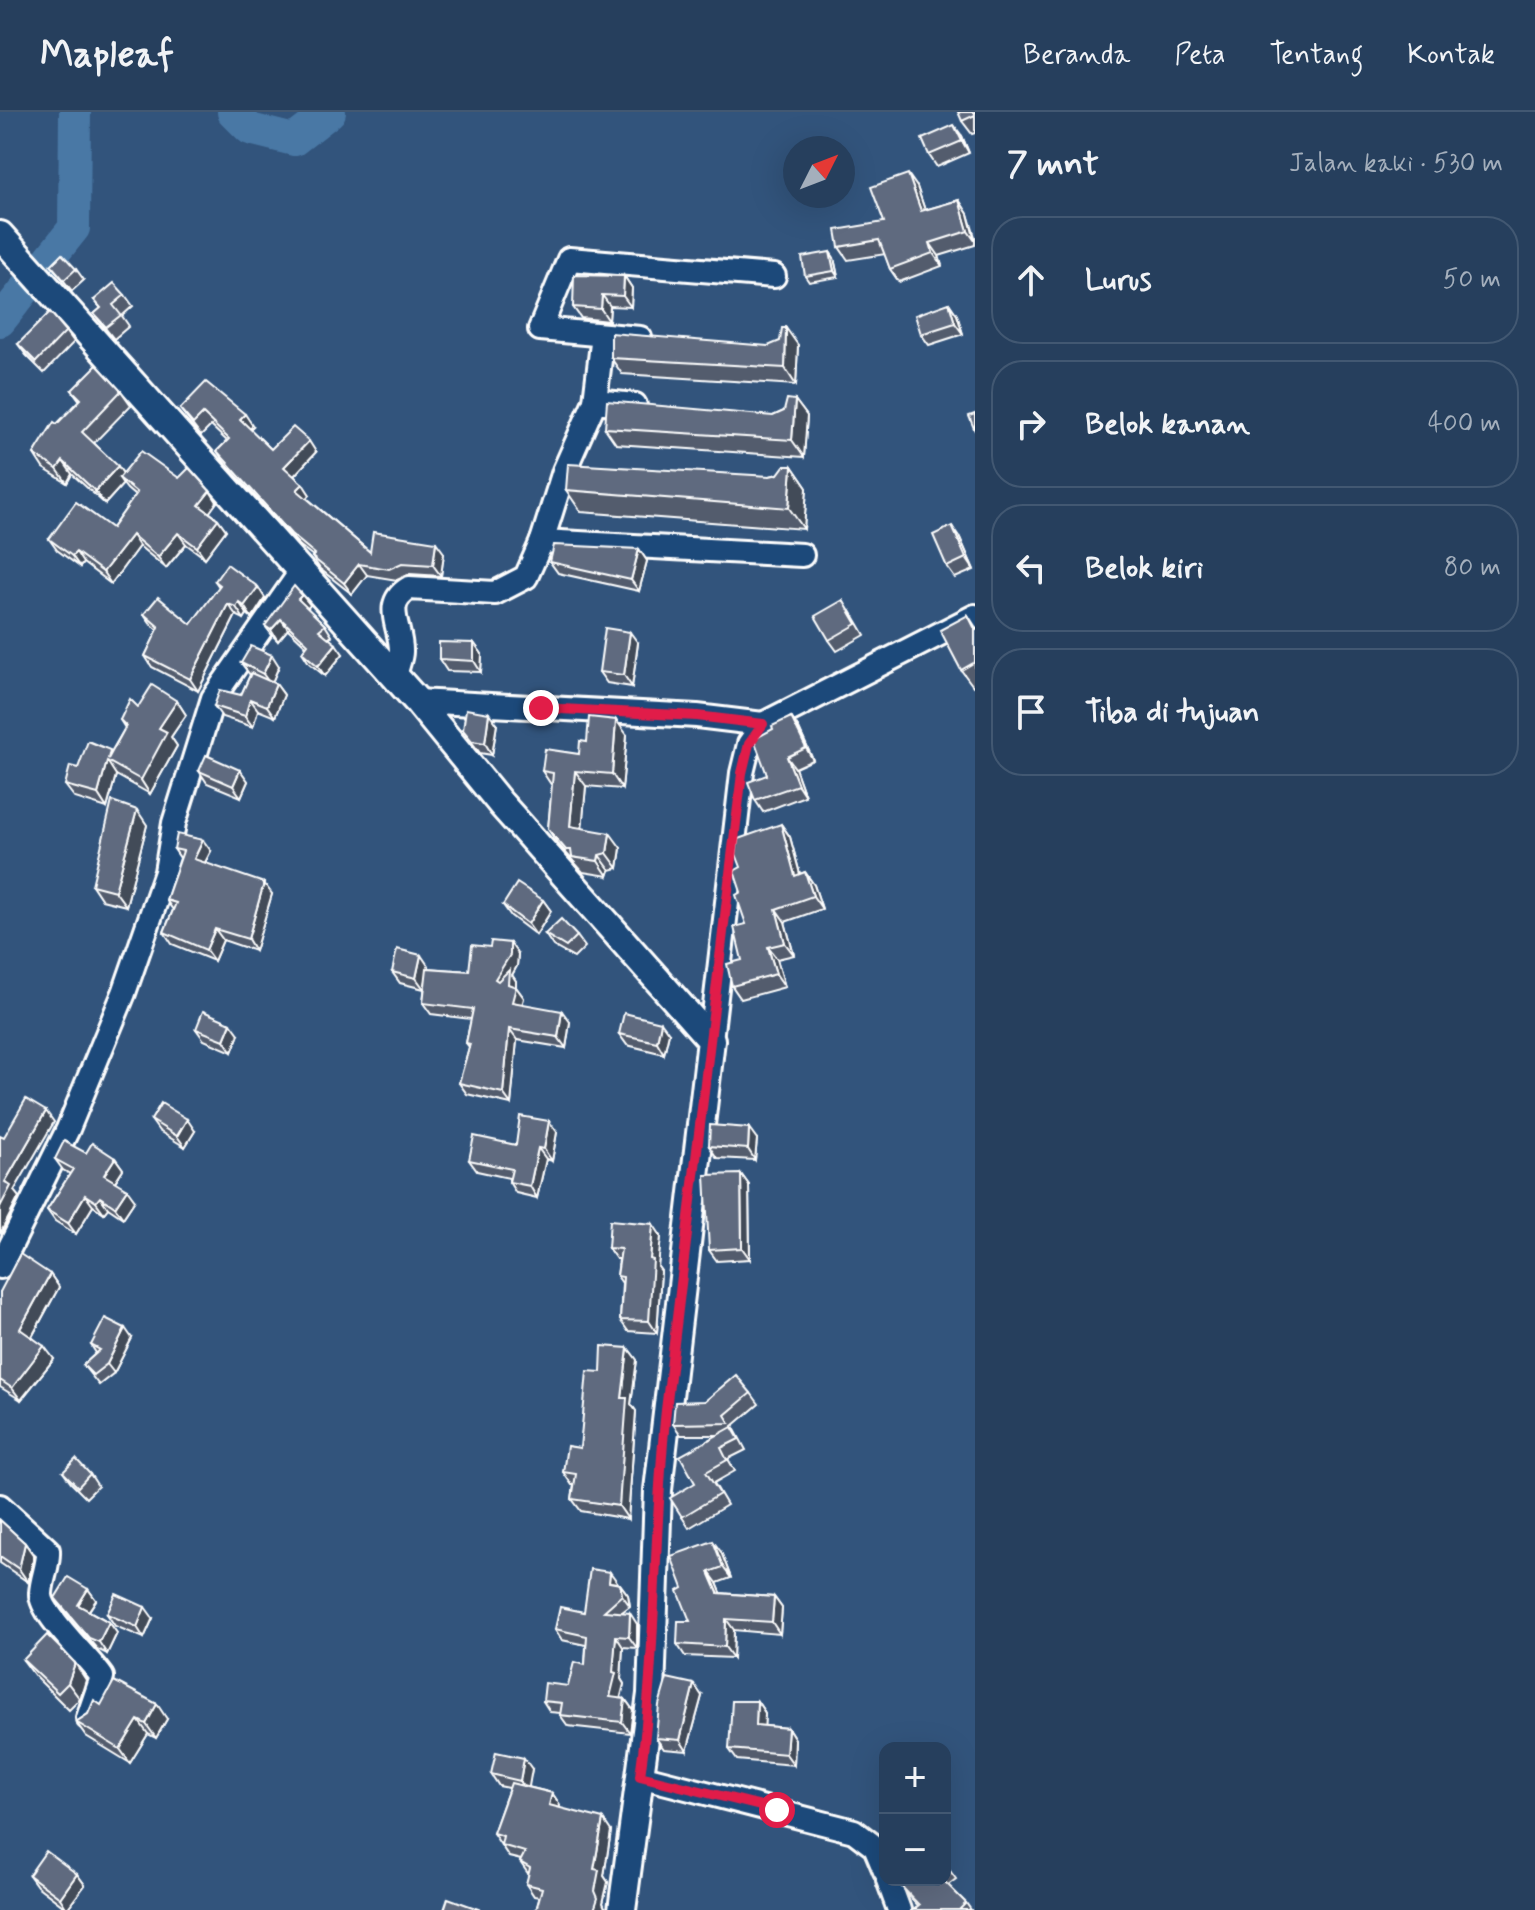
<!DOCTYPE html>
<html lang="id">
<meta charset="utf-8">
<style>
:root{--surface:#263f5d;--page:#324a66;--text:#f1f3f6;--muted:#a4afbc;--line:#425872}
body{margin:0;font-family:Mynerve,sans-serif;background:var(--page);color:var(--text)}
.controls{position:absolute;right:24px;bottom:24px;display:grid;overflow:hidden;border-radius:16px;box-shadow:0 8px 32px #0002}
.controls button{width:72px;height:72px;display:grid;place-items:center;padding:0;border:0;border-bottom:2px solid var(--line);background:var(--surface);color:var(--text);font:40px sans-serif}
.compass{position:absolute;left:783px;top:24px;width:72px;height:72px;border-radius:50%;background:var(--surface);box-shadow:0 8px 32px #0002;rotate:48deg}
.stop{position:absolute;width:24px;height:24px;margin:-18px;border:6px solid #e11d48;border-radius:50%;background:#fff}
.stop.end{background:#e11d48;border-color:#fff;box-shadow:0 2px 8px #0008}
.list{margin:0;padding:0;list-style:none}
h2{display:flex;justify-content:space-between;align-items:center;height:104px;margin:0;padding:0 32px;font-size:34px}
h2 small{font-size:26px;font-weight:400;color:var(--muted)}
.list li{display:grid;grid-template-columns:52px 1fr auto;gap:24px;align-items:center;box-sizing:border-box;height:128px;margin:0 16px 16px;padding:0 16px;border:2px solid var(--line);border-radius:32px}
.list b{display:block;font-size:30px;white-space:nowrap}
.list em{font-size:26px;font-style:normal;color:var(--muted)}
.icon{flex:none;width:44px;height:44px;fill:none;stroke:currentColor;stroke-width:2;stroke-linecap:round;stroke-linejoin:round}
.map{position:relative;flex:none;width:975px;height:1798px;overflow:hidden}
header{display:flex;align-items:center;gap:48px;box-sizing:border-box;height:112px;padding:0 40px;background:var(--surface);border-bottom:2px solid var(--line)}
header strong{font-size:38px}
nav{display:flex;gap:44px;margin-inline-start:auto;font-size:28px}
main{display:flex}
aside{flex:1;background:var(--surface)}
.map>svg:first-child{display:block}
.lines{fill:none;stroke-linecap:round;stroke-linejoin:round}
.river{stroke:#4978a5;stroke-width:32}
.minor-casing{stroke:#fff;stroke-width:28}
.tertiary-casing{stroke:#fff;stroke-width:32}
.minor{stroke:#1f4a7a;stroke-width:22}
.tertiary{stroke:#1f4a7a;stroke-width:26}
.wall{fill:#525c6d;stroke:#fff;stroke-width:2}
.shaded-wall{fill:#424b59;stroke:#fff;stroke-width:2}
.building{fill:#5f6b7f;stroke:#fff;stroke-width:2}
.route{stroke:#e11d48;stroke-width:10}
</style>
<header>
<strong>Mapleaf</strong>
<nav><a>Beranda</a><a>Peta</a><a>Tentang</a><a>Kontak</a></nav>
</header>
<main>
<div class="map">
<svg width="975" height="1798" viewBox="0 0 975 1798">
<rect width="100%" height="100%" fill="#32547c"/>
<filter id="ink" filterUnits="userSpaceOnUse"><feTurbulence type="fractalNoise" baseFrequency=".0125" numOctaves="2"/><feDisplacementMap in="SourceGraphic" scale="16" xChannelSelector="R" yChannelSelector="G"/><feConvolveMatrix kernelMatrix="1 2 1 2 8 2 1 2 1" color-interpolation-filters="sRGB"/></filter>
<g filter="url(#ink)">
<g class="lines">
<g class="river">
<polyline points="233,0 250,17 294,28 330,0"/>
<polyline points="0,209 74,116 75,0"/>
</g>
<defs>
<g id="minor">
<polyline points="640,226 540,217 569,147 774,164"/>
<polyline points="595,289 603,223"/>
<polyline points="542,429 802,443"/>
<path d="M395,565C396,557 401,547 401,540C402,515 381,493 409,476L495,481L526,465L542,429L564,359L595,289L635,293"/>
<polyline points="417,589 697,604 763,612"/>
<polyline points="711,928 742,661 749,632 763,612 975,504"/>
<polyline points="0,1155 68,1017 124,881 166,760 174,711 213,586 300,461"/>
<path d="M0,1394L48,1438C49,1453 42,1465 41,1481C39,1501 89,1545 102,1565L88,1606"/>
<polyline points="640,1664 854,1719 875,1735 885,1759"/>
<polyline points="888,1768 899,1798"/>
</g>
<polyline id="tertiary" points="0,123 417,589 501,692 711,928 658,1378 651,1582 622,1798"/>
</defs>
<use href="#minor" class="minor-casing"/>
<use href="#tertiary" class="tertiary-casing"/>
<use href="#minor" class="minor"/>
<use href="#tertiary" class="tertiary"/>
</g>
<g class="wall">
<polygon points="975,0 975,21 972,22 962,9"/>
<polygon points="962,24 969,41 937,55 929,43"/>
<polygon points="917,75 925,98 959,88 968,102 975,125 975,133 939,144 942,154 899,170 890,157 885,142 848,148 839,135 884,110"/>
<polygon points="830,140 834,146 838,165 809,170 805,164"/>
<polygon points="51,153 76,157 84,168 72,179"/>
<polygon points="624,164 632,176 631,195 610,194 609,209 581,206 573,195"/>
<polygon points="125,183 133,194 122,204 129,214 114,227 94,202 101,196 94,188"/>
<polygon points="949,191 957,203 963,222 929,233 921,222"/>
<polygon points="66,219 74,230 44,261 26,243 18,232"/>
<polygon points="798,233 796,273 622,262 611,246"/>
<polygon points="72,278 121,279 131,293 94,331 123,361 179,366 217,390 209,400 218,407 226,418 205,446 186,432 166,456 139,434 111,472 83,451 80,455 57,438 49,427 112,416 135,384 127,377 123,372 105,392 72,362 67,371 43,356 34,342 57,312 80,289"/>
<polygon points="795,288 807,304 804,345 616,332 605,316 773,304 784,299"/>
<polygon points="180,297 253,314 250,317 271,337 316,340 294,364 310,383 307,386 370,440 444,441 441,464 410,462 397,468 367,463 352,482 320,457 312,445 313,444 299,433 225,351 217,339 227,329 211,314 201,324"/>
<polygon points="792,354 807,376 804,417 581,400 566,378 770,364 778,362"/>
<polygon points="960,426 974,458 955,466 947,455"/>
<polygon points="639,437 647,449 639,479 558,461 550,450"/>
<polygon points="215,469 258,475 265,486 252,506 247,502 244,507 236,503 198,579 152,555 145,544 158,518 152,513 144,502 191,512 219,475"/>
<polygon points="310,493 307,496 325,513 332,524 329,526 343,542 325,564 309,551 302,540 306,534 288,517 278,529 273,524 265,514"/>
<polygon points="851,499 865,523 837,539 829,528"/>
<polygon points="968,503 975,514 975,573 973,574 961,558"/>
<polygon points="474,531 482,542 481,560 447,559 439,547"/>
<polygon points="638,531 632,575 607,571 599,560"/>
<polygon points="241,551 279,554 272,570 276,572 284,583 275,605 258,598 253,615 222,605 214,594 241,583 250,563"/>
<polygon points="177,589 186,603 171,625 177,634 150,682 116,663 107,696 75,686 65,673 78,656 111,640 125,616 120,608 138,595"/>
<polygon points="791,605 799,617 813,648 795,656 805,684 763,700 755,688 767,663 773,617"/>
<polygon points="497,612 492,643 480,641 463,618"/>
<polygon points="627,623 622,677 586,674 582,716 621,736 618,756 610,758 608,764 583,760 558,732 548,717 552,674 542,659 579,642 587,630"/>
<polygon points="240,658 248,669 241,685 207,671 199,659"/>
<polygon points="781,712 790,725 800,762 805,760 814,773 822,797 785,810 794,843 777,847 785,875 741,887 732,874 742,848 746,812 741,755"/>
<polygon points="147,713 126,794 102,788 92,773"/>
<polygon points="174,737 211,739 205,751 272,782 255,839 223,828 214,849 172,832 164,820 173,798 166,788 180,746"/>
<polygon points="543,788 551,799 536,823 511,804 503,793"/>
<polygon points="545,822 577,824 585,835 574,846 553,834"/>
<polygon points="518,842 517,854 512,863 516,869 516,875 524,886 522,892 570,910 566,936 517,928 511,992 467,982 459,971 469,935 466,931 471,907 431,902 423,891 425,870 424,877 400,871 392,860 429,855 429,856 469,859"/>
<polygon points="196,917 239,922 232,940 204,928"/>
<polygon points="669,921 664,942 627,933 619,922"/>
<polygon points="151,1008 195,1019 185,1035 159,1019"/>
<polygon points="557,1020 552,1049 546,1047 537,1086 516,1081 509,1070 509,1066 477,1059 469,1048"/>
<polygon points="757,1027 755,1048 717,1046 709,1034"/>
<polygon points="86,1041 115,1046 123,1057 115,1070 135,1088 123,1106 108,1096 104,1101 93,1094 76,1122 55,1109 47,1098 70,1062 63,1058 55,1047"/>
<polygon points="741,1062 749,1073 750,1147 717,1149 709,1138"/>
<polygon points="661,1124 658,1155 661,1159 657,1221 628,1219 620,1208 622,1171 617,1164 619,1147 616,1147 608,1136"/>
<polygon points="50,1162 59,1175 32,1225 54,1247 21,1288 0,1275 0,1180"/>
<polygon points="132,1226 114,1261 99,1273 83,1253 96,1241 91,1233"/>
<polygon points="628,1236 637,1248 631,1292 636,1299 628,1407 581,1399 572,1387 574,1373 572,1373 563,1360 580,1336 601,1260"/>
<polygon points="751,1281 759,1292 733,1314 746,1338 728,1347 735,1359 714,1371 727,1393 689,1416 682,1405 695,1371 718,1323 681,1323 673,1312 705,1289"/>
<polygon points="63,1360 90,1362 98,1374 86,1386 71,1371"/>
<polygon points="0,1408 25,1431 34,1444 28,1470 0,1451"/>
<polygon points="721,1440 731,1466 717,1471 721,1481 774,1485 782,1496 780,1522 734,1518 733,1546 685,1544 677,1532 690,1509 683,1476"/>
<polygon points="618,1472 620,1472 628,1483 630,1494 622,1500 637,1512 637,1536 623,1535 621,1567 624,1572 621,1586 625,1587 633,1598 630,1621 568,1614 560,1603 561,1601 550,1600 543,1589 568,1574 585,1553 586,1533 562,1528 555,1517 584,1500"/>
<polygon points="88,1477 96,1488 89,1499 109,1510 117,1521 107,1542 97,1537 63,1497 55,1486"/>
<polygon points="107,1502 153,1506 144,1526 115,1514"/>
<polygon points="23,1548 86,1568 80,1587 69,1598 35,1564"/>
<polygon points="702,1584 687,1639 664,1637 656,1626"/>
<polygon points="757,1589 765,1601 764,1614 788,1616 795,1627 794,1653 737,1648 729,1637"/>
<polygon points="101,1593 167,1607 156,1626 148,1622 130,1651 86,1624 76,1610"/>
<polygon points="532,1657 528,1675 552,1681 560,1693 559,1696 611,1719 604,1764 608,1770 603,1791 606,1798 536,1798 540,1785 534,1784 526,1772 529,1763 520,1750 521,1748 509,1745 493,1721 509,1676 499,1674 491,1662"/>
<polygon points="945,1752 956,1767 948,1773 966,1791 971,1798 913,1798 917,1794 902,1775 899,1768 945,1768"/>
<polygon points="77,1762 85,1773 67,1797 37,1774 29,1763"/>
</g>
<g class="shaded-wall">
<polygon points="954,13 962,24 969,41 962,29"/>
<polygon points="908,62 917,75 930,113 921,99"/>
<polygon points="959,88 968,102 975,129 968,119"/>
<polygon points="930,131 939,144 942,154 933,141"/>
<polygon points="830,140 834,146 838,165 834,159"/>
<polygon points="624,164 632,176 631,195 623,184"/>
<polygon points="602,183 610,194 609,209 601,197"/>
<polygon points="949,191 957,203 963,222 955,211"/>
<polygon points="786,216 798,233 796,273 785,256"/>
<polygon points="795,288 807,304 804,345 792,328"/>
<polygon points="245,302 253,314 248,318 240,307"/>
<polygon points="309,329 316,340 292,366 284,355"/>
<polygon points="63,349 72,362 67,371 57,357"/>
<polygon points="118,354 127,368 119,366 123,372 105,392 95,379"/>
<polygon points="792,354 807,376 804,417 789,396"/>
<polygon points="303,372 310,383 305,389 297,378"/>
<polygon points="210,379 217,390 207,404 199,393"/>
<polygon points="218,407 226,418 205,446 197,435"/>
<polygon points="952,414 960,426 974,458 966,446"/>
<polygon points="178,421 186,432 166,456 158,445"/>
<polygon points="132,423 139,434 111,472 103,460"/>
<polygon points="436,430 444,441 441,464 433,453"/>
<polygon points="639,437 647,449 639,479 631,468"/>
<polygon points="76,440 83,451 80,455 72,444"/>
<polygon points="359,452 367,463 352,482 344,471"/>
<polygon points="258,475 265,486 252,506 244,494"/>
<polygon points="302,483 310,493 306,498 298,487"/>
<polygon points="239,490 247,502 244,507 236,495"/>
<polygon points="228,492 236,503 198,579 190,567"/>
<polygon points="281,507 288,517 278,529 271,518"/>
<polygon points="630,520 638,531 632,575 624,563"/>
<polygon points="474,531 482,542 481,560 474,549"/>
<polygon points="336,532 343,542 325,564 318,554"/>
<polygon points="272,543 279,554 271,573 263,562"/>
<polygon points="276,572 284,583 275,605 267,594"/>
<polygon points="250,587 258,598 253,615 245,604"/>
<polygon points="177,589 186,603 171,625 177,634 150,682 141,668 159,616"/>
<polygon points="489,601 497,612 492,643 485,631"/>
<polygon points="791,605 799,617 813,648 806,636"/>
<polygon points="616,608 627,623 622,677 612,662"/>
<polygon points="787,645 795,656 805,684 798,673"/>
<polygon points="107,649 116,663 107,696 98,682"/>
<polygon points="240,658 248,669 241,685 233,674"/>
<polygon points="575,659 586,674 581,729 570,714"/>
<polygon points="137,698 147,713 126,794 115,779"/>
<polygon points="781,712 790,725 804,777 795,764"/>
<polygon points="610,721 621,736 618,756 607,741"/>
<polygon points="203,728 211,739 201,758 194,747"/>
<polygon points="599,743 610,758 608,764 598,749"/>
<polygon points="805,760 814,773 822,797 813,784"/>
<polygon points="264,771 272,782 255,839 248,827"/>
<polygon points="543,788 551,799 536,823 528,812"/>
<polygon points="776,797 785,810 794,843 785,831"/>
<polygon points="215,817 223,828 214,849 206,838"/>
<polygon points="510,831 518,842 517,854 512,863 516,869 516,876 516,875 524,886 520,901 512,890 508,872 503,878 495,867"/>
<polygon points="768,835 777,847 785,875 776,862"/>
<polygon points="421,843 429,855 424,877 416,866"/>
<polygon points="562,899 570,910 566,936 558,925"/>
<polygon points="661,910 669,921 664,942 657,930"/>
<polygon points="231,911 239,922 232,940 224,928"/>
<polygon points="509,917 517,928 511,992 503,981"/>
<polygon points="46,999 54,1010 14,1079 19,1085 0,1122 0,1095 5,1070"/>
<polygon points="187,1007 195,1019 185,1035 177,1024"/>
<polygon points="549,1009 557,1020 552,1049 544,1037"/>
<polygon points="749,1016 757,1027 755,1048 748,1037"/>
<polygon points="538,1036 546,1047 537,1086 530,1074"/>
<polygon points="115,1046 123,1057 112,1074 104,1063"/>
<polygon points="741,1062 749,1073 750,1147 742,1136"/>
<polygon points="127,1077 135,1088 123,1106 115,1095"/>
<polygon points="85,1083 93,1094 76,1122 68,1111"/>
<polygon points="100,1085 108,1096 104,1101 96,1090"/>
<polygon points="653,1112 661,1124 658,1155 661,1159 657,1221 649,1209 650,1147"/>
<polygon points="50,1162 59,1175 29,1230 20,1217"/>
<polygon points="125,1216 132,1226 114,1261 107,1252"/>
<polygon points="44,1234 54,1247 21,1288 12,1276"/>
<polygon points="628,1236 637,1248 631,1292 636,1299 628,1407 619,1394 622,1286"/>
<polygon points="713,1429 721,1440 731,1466 723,1455"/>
<polygon points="25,1431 34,1444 28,1470 19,1457"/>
<polygon points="610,1460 618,1471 609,1470"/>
<polygon points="709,1460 717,1471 726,1492 718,1481"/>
<polygon points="620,1472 628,1483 630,1494 622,1483"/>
<polygon points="88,1477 96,1488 85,1504 78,1493"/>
<polygon points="774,1485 782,1496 780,1522 772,1510"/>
<polygon points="145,1495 153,1506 144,1526 137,1515"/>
<polygon points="630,1501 637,1512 637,1536 629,1525"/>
<polygon points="726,1507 734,1518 733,1546 725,1535"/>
<polygon points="109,1510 117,1521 107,1542 99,1530"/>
<polygon points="616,1524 623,1535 621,1567 624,1572 618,1596 610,1585"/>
<polygon points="75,1551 86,1568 80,1587 68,1571"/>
<polygon points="694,1572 702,1584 687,1639 680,1628"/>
<polygon points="625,1587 633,1598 630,1621 622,1610"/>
<polygon points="757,1589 765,1601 764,1624 756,1613"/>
<polygon points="157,1592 167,1607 156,1626 146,1612"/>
<polygon points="138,1608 148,1622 130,1651 120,1637"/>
<polygon points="788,1616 795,1627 794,1653 786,1642"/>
<polygon points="524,1646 532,1657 528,1680 520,1669"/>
<polygon points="552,1681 560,1693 557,1705 549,1693"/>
<polygon points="603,1707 611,1719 604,1764 608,1770 603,1791 606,1798 594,1798 594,1757"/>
<polygon points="77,1762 85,1773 67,1797 60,1786"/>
</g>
<g class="building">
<polygon points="958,0 975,0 975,3 962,9"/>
<polygon points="954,13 962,29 929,43 922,27"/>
<polygon points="908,62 921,99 959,88 968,119 930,131 933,141 890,157 879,128 839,135 836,118 884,110 871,75"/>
<polygon points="830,140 834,159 805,164 802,145"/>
<polygon points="62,142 76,157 64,168 51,153"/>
<polygon points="574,163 624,164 623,184 602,183 601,197 573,195"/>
<polygon points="114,171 125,183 113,193 121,203 106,215 94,202 101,196 94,188"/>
<polygon points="949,191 955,211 921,222 915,203"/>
<polygon points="50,200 66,219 36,250 18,232"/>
<polygon points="782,216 786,216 785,256 611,246 611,221 768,234 780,229"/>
<polygon points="97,253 121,279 82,320 118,354 95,379 63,349 57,357 34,342 54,310 57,312 81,287 72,278"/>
<polygon points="206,270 245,302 240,307 271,337 293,315 309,329 284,355 303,372 297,378 370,440 373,420 436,430 433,453 402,451 389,457 359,452 344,471 312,445 315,442 291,422 217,339 229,327 203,302 193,312 180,297"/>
<polygon points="787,287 795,288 792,328 605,316 607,289 773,304 784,299"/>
<polygon points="975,302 975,319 969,304"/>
<polygon points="141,339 179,366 189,356 210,379 199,393 218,407 197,435 178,421 158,445 132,423 103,460 76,440 72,444 49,427 76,390 112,416 137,381 119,366"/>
<polygon points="568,352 770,364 778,362 784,354 792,354 789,396 566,378"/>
<polygon points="952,414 966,446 947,455 933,423"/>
<polygon points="554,433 639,437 631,468 550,450"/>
<polygon points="227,452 258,475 244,494 239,490 236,495 228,492 190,567 145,544 159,515 144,502 158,485 191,512 220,473 215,469"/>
<polygon points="294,474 302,483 298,487 325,513 319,518 336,532 318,554 302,540 308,532 281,507 271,518 265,514"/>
<polygon points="843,488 857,512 829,528 815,504"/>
<polygon points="968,503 975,517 975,550 961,558 940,518"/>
<polygon points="605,516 630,520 624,563 599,560"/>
<polygon points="439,530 474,531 474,549 439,547"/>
<polygon points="251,534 272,543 263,562 241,551"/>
<polygon points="251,561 276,572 267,594 250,587 245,604 214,594 220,578 241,583"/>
<polygon points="152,573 177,589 159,616 167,620 141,668 107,649 98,682 65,673 70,654 78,656 88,629 110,638 108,647 126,614 120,608 130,587 138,595"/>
<polygon points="466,597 489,601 485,631 472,629 463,618"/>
<polygon points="589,605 616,608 612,662 575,659 570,714 610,721 607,741 599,743 598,749 572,745 571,738 566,738 548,717 553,661 542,659 545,637 579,642 580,629 587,630"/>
<polygon points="791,605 806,636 787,645 798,673 755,688 748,670 767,663 754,627 773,617 772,614"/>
<polygon points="206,643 240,658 233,674 199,659"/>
<polygon points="112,689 137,698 115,779 92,773"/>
<polygon points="781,712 795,764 805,760 813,784 776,797 785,831 768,835 776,862 732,874 727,852 742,848 734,815 746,812 736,783 741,780 734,759 741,755 736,742 738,727"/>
<polygon points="177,722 203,728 194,747 264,771 248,827 215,817 206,838 164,820 176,791 166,788 183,739 174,737"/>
<polygon points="517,771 543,788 528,812 503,793"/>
<polygon points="561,807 577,824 566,835 545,822"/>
<polygon points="491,829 510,831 510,843 495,867 498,869 509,858 508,872 516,875 512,890 562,899 558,925 509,917 503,981 459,971 470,932 466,931 473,897 423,891 427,856 469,859 472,833 490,835"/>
<polygon points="397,837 421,843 416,866 392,860"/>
<polygon points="203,899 231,911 224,928 196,917"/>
<polygon points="624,901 661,910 657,930 619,922"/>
<polygon points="26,987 46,999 5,1070 11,1074 0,1095 0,1023 4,1025"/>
<polygon points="161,991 187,1007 177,1024 151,1008"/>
<polygon points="520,1004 549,1009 544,1037 538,1036 530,1074 509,1070 512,1057 469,1048 474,1024 516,1033"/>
<polygon points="710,1013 749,1016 748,1037 709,1034"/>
<polygon points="64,1029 86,1041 92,1031 115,1046 104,1063 127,1077 115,1095 100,1085 96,1090 85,1083 68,1111 47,1098 73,1057 55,1047"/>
<polygon points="741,1062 742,1136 709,1138 705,1063"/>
<polygon points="610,1108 653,1112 650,1147 653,1148 649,1209 620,1208 623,1165 617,1164 621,1137 608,1136"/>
<polygon points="20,1142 50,1162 20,1217 44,1234 12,1276 0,1268 0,1180"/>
<polygon points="105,1206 125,1216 107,1252 93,1263 83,1253 100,1238 91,1233"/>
<polygon points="602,1234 628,1236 622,1286 627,1286 619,1394 572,1387 576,1362 563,1360 567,1334 580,1336 587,1259 601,1260"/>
<polygon points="736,1263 751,1281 725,1303 730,1311 673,1312 675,1290 705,1289"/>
<polygon points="732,1315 739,1327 721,1336 727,1348 706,1360 720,1382 682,1405 670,1386 695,1371 680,1344"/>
<polygon points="76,1347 90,1362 78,1375 63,1360"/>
<polygon points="0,1408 25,1431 19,1457 0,1444"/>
<polygon points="713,1429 723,1455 709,1460 718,1481 774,1485 772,1510 726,1507 725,1535 677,1532 678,1509 690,1509 678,1479 683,1476 671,1444"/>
<polygon points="590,1457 610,1460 609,1470 620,1472 622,1483 604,1499 630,1501 629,1525 616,1524 613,1560 616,1561 610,1585 625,1587 622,1610 560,1603 562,1591 543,1589 545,1571 568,1574 574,1550 585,1553 587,1524 555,1517 560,1495 584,1500"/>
<polygon points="68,1465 88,1477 78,1493 109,1510 99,1530 89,1526 55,1486"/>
<polygon points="116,1482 145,1495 137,1515 107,1502"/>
<polygon points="47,1523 75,1551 68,1571 58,1581 23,1548"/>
<polygon points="667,1566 694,1572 680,1628 656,1626 659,1593"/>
<polygon points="114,1569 157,1592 146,1612 138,1608 120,1637 76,1610 88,1602 94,1588 101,1593"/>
<polygon points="732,1589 757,1589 756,1613 788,1616 786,1642 729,1637"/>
<polygon points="496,1640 524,1646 520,1669 491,1662"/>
<polygon points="511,1671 552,1681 549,1693 603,1707 594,1757 599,1758 595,1779 598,1786 594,1798 536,1798 542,1776 526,1772 530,1756 520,1750 525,1740 501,1733 503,1724 493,1721"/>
<polygon points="46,1739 77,1762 60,1786 29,1763"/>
<polygon points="899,1768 943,1768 966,1791 959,1798 913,1798 919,1793 902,1775"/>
<polygon points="448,1786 481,1798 444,1798"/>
</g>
</g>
<g class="lines" filter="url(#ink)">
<path class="route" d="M541,596L697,604L763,612L749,632L742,661L666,1298C653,1420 657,1543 640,1664L777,1698"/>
</g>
</svg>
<div class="controls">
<button>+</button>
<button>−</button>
</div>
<svg class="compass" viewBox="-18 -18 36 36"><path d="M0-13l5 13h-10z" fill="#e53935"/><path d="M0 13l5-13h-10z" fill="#a4afbc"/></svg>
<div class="stop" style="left:777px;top:1698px"></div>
<div class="stop end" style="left:541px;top:596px"></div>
</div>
<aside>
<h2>7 mnt<small>Jalan kaki · 530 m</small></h2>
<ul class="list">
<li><svg class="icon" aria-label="ahead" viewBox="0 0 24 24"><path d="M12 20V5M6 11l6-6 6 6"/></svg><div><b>Lurus</b></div><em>50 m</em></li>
<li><svg class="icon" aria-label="right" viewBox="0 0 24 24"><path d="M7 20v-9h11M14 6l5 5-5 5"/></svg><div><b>Belok kanan</b></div><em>400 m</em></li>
<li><svg class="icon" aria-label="left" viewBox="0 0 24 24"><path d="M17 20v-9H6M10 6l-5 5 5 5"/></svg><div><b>Belok kiri</b></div><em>80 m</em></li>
<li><svg class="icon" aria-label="arrive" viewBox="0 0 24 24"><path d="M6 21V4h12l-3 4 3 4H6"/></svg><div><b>Tiba di tujuan</b></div></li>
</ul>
</aside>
</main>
